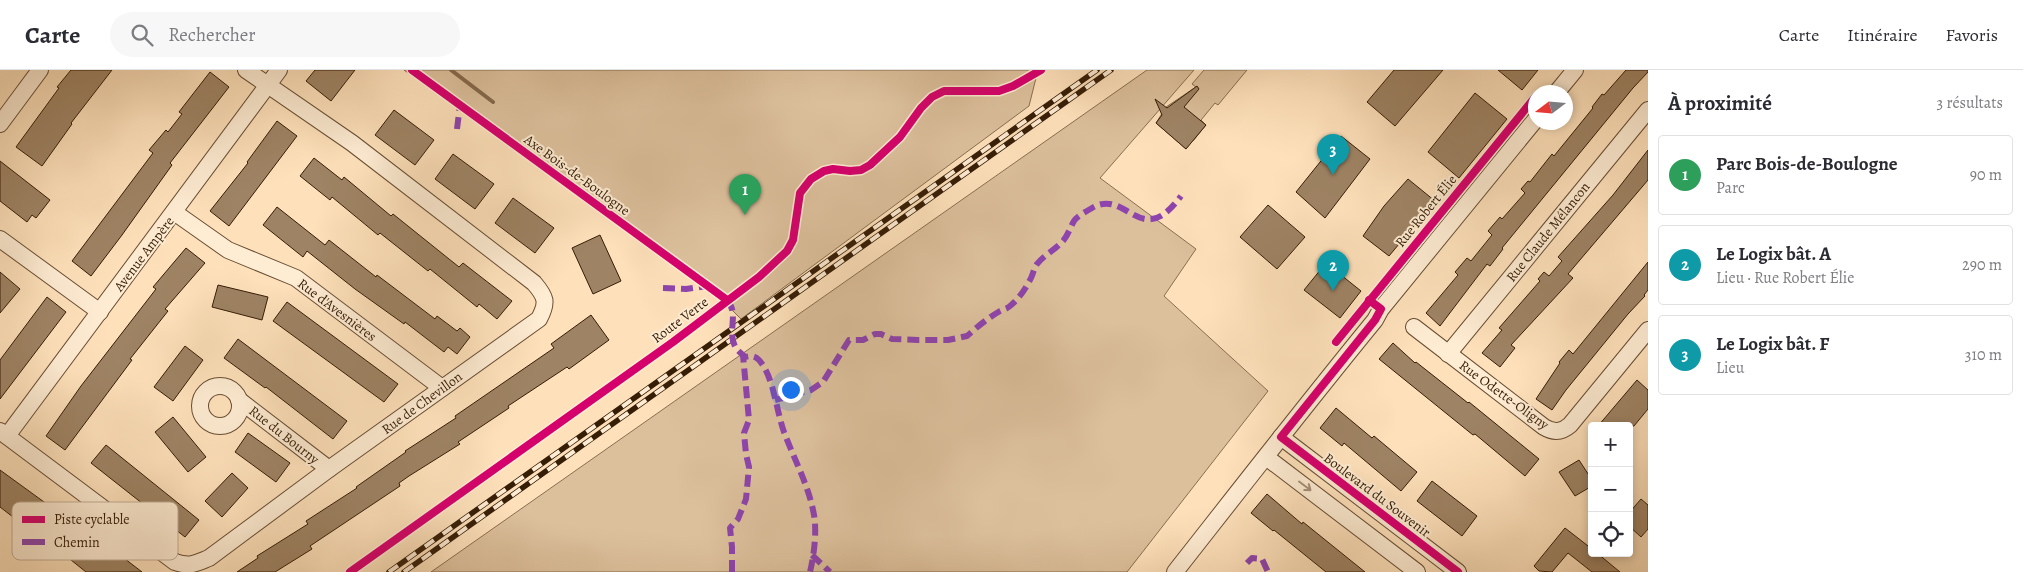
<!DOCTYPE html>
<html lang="fr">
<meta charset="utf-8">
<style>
:root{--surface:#fff;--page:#f7f7f7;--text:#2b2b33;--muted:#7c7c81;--line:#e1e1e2;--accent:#7c3aed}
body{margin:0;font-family:Alegreya,serif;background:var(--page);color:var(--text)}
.controls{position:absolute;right:15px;bottom:15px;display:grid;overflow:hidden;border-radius:5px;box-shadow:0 2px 8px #0003}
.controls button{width:45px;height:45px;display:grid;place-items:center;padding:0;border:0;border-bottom:1px solid var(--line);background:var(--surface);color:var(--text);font:25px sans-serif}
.compass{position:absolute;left:1528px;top:15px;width:45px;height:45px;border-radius:50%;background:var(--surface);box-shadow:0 2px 8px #0003;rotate:254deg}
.you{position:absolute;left:790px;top:319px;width:18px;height:18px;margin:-12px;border:4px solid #fff;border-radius:50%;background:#1a73e8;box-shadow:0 0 0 8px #1a73e833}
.badge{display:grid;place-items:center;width:32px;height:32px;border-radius:50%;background:var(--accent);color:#fff;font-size:16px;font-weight:700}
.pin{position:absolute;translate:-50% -41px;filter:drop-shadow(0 1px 2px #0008)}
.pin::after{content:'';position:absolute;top:26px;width:18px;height:15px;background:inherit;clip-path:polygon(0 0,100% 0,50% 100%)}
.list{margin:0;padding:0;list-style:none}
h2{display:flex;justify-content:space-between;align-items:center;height:65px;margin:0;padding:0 20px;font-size:21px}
h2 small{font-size:16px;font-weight:400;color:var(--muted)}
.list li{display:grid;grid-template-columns:32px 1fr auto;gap:15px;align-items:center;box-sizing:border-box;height:80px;margin:0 10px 10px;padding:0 10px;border:1px solid var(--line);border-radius:5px}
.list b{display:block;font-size:19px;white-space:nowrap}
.list p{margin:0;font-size:16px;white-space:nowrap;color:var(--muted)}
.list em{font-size:16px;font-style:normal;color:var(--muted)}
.icon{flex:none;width:28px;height:28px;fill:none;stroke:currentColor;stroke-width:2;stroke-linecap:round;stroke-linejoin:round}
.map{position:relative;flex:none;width:1648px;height:502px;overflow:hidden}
header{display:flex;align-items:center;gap:30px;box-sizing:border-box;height:70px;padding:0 25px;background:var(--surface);border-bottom:1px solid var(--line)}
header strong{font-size:24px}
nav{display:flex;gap:28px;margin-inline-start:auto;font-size:18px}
.search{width:350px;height:45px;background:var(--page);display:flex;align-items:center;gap:12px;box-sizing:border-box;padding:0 18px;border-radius:28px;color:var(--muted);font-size:19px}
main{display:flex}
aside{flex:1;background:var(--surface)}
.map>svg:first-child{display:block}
.green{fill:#dcc09c;stroke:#896e51}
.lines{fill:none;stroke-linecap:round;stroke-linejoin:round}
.stream{stroke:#856a4d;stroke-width:4}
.building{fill:#9e8364;stroke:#361d06}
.minor-casing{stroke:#684e33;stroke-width:18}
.minor{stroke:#feecd3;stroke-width:16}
.rail-casing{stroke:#361d06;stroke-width:5.5}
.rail{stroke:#feecd3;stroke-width:4;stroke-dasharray:11;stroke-linecap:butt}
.quiet{stroke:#8e44ad;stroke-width:6;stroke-dasharray:12 6;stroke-linecap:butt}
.cycleway-casing{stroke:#feecd3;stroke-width:11}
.cycleway{stroke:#d6006c;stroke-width:8}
.oneway{stroke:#a48f77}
.labels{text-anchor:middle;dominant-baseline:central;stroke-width:4;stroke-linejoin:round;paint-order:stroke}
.street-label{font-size:14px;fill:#361d06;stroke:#feecd3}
.key{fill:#feecd3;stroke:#c2ae96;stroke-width:1}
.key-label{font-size:14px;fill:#361d06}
</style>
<header>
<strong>Carte</strong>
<div class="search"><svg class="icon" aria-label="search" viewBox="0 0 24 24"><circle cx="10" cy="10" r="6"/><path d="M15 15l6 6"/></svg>Rechercher</div>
<nav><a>Carte</a><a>Itinéraire</a><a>Favoris</a></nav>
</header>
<main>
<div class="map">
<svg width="1648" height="502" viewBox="0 0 1648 502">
<rect width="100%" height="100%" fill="#fee1bb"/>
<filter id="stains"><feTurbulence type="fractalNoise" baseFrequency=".004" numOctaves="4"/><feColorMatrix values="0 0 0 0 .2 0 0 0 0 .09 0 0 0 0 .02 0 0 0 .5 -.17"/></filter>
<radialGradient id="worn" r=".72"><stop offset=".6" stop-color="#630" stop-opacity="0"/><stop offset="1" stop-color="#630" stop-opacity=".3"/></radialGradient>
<g class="green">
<polygon points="404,0 1038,0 1029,36 741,249 728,236 727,230"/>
<polygon points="1147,0 1194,0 1100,108 1196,179 1164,226 1268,321 1127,502 431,502"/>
<polygon points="1204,0 1247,0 1218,35 1215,33 1201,50 1206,55 1193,71 1191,70 1188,73 1189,75 1186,79 1156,53 1166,37 1196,17 1192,14"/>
</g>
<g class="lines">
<polyline class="stream" points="451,0 493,32"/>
</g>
<g class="building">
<polygon points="71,0 112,0 71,53 72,54 42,96 16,77 59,18 57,17"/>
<polygon points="315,0 355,0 331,31 306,11"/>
<polygon points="1394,0 1443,0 1395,56 1367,32"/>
<polygon points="1498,0 1538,0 1522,20"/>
<polygon points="1626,0 1648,0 1648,2 1633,18 1502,178 1503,179 1490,196 1487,194 1440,256 1426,243 1458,205 1455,202 1467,188 1471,191 1492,165 1488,161 1500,147 1502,149 1525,123 1521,119 1528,111 1530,112 1552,84 1554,86 1593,38 1592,37 1602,24 1604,25"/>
<polygon points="210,2 229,17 170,93 172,95 122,165 91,206 72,191 153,83 149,80 166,60 168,62 182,44 179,42"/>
<polygon points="1197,16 1199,19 1184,37 1206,55 1186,79 1156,53 1162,45 1155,29 1167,38"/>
<polygon points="1475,23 1507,49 1459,108 1428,82"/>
<polygon points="394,40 434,70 415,95 375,65"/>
<polygon points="277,51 297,66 229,156 210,141 248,93 247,92"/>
<polygon points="1341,66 1370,89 1325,148 1296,122"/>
<polygon points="1648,80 1648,110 1568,204 1573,208 1511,275 1515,278 1500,297 1482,283 1502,260 1499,258 1540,211 1538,209 1544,202 1549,206 1562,191 1558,187 1613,125"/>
<polygon points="453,84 494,114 475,139 435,109"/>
<polygon points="314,88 342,110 344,107 391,146 393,144 459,197 463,193 512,231 497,249 479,234 477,237 430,199 428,201 380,163 378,165 332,127 330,130 300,106"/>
<polygon points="0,91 50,130 36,148 32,145 27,152 0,131"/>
<polygon points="1408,109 1435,131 1389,186 1363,166 1384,136"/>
<polygon points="513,128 554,158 535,183 495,153"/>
<polygon points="1268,135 1305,167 1277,199 1240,167"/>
<polygon points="277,137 325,175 329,170 376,207 377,205 435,249 437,246 457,261 460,258 470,267 457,284 448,277 444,282 405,252 404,254 355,219 307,181 303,187 263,155"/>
<polygon points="600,165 621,211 593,224 572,178"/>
<polygon points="186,178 205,193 165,239 168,241 130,289 132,290 65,380 46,366 81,316 156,219 153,217"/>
<polygon points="1648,192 1648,220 1644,225 1645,226 1628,244 1566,320 1552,340 1536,329 1560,293 1559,292 1569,280 1573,284"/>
<polygon points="1326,193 1361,221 1340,248 1304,220"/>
<polygon points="0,202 20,219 0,243"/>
<polygon points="218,215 268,227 262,250 212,237"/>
<polygon points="47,227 66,242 0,329 0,290"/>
<polygon points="287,232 398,314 384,332 273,251"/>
<polygon points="591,245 609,270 569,299 567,297 508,336 509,338 458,372 460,374 409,406 399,413 400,416 310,476 312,479 275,502 237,502 258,488 257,486 308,454 306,451 357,418 356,417 406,382 405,381 456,348 455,346 554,278 551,274"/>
<polygon points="238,269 347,351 333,369 266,317 265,318 224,288"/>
<polygon points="1393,273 1415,293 1416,292 1468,333 1469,332 1539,389 1525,406 1475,364 1473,365 1379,289"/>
<polygon points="185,276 203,290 173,331 154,317"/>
<polygon points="1637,310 1648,320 1648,339 1634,356 1598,356"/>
<polygon points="1336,338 1372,368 1374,366 1417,402 1401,421 1344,373 1342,376 1320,358"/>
<polygon points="173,347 206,387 188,402 155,362"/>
<polygon points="248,363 290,393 276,412 235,382"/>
<polygon points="106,375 199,450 185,467 91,393"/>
<polygon points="1579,390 1592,410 1592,416 1575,426 1559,402"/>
<polygon points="0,400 62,445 64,442 142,502 86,502 36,462 35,464 0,437"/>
<polygon points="232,403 248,418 222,447 205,431"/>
<polygon points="1432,411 1477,446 1462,466 1417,431"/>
<polygon points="1267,424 1302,454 1303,452 1365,502 1326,502 1274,460 1273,461 1251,443"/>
<polygon points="1641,429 1648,435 1648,459 1641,467 1629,456 1629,443"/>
<polygon points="1565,458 1592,479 1592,483 1597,483 1620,502 1592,502 1568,483 1552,502 1539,501 1534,496"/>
</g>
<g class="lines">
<defs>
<g id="minor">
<polyline points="1557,22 1575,0"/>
<polyline points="0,54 40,0"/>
<polyline points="174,142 228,180 296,208 442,318"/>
<polyline points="0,169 100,242"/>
<path d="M1414,257L1544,357C1554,363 1562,362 1570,355L1648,260"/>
<polyline points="1448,284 1648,40"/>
<circle cx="220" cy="336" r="20"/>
<polyline points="239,330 329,399"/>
<path d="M0,361L175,492C190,497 194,494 209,488L329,399L539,249C548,232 546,227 534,213L352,73L246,0"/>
<polyline points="7,366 279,0"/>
<polyline points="1281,367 1458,502"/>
<polyline points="1266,387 1417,502"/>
<path d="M1175,502C1241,418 1307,333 1375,250L1381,239L1536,49"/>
</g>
</defs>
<use href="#minor" class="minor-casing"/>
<use href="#minor" class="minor"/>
<defs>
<g id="rail">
<polyline points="389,502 1097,0"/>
<polyline points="404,502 1111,0"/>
</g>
</defs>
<use href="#rail" class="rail-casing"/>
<use href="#rail" class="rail"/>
<g class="quiet">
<polyline points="457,59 460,35"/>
<polyline points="663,218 686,219 707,216"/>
<path d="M727,230C740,244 726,262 736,278C738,281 742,284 745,287C750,286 754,285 759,290C774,307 776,340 784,362C794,389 809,416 814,445C817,462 814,485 810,502"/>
<path d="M775,330L811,320L823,312L849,270H863L875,264H881L892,269L918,270H948L967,266C977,257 988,248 1000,241C1004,239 1007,239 1010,236C1019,229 1026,218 1031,208C1033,204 1034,198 1037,194C1044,185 1055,180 1063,171C1068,165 1070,158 1074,151C1077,146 1087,141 1092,138C1127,117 1140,182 1181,126"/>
<polyline points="812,485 830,502"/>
<polyline points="1247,493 1252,488 1262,489 1268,502"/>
<polyline points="732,502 732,477 730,458 738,449 746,429 749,397 746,384 744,363 749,350 743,285"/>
</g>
<defs>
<g id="cycleway">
<polyline points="412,0 727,230"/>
<polyline points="1369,230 1381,239 1375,250 1281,367 1458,502"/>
<polyline points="1336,272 1536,26"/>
<polyline points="350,502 673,272 759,207 787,181 793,170 800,123 811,109 824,101 833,99 850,101 861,100 870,95 900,67 921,38 932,27 944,21 999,21 1013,16 1041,0"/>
</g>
</defs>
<use href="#cycleway" class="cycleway-casing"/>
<use href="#cycleway" class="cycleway"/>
</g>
<defs><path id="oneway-shaft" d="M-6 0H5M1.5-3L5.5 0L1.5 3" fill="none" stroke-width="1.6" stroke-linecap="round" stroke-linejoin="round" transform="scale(1.25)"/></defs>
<use class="oneway" href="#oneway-shaft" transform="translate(1305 416) rotate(37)"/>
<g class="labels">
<g class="street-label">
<text transform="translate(577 105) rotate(36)">Axe Bois-de-Boulogne</text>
<text transform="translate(1426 141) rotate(-51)">Rue Robert Élie</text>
<text transform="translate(1548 162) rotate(-51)">Rue Claude Mélancon</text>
<text transform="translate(144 184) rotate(-53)">Avenue Ampère</text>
<text transform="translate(337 240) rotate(37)">Rue d'Avesnières</text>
<text transform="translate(680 250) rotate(-37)">Route Verte</text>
<text transform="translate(1504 325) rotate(36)">Rue Odette-Oligny</text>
<text transform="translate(422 333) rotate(-36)">Rue de Chevillon</text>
<text transform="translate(284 365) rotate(38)">Rue du Bourny</text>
<text transform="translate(1377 425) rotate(37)">Boulevard du Souvenir</text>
</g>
</g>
<rect x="12" y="432" width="166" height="58" rx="8" class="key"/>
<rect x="22" y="446" width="23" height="7" fill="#d6006c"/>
<rect x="22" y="469" width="23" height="6" fill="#8e44ad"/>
<g class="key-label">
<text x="54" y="454">Piste cyclable</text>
<text x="54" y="477">Chemin</text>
</g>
<rect width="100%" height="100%" filter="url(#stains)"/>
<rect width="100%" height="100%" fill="url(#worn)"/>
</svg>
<div class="controls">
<button>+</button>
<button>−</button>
<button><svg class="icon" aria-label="locate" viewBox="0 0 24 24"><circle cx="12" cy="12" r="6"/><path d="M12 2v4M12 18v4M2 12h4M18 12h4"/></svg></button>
</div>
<svg class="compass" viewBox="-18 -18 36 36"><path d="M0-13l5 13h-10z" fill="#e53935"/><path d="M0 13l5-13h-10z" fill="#7c7c81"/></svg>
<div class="you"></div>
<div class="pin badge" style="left:745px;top:145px;background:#2e9e5b">1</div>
<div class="pin badge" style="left:1333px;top:221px;background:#0f9aa8">2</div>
<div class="pin badge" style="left:1333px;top:105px;background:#0f9aa8">3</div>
</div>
<aside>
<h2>À proximité<small>3 résultats</small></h2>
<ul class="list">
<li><span class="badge" style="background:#2e9e5b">1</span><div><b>Parc Bois-de-Boulogne</b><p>Parc</p></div><em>90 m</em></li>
<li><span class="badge" style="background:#0f9aa8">2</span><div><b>Le Logix bât. A</b><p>Lieu · Rue Robert Élie</p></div><em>290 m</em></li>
<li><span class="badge" style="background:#0f9aa8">3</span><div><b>Le Logix bât. F</b><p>Lieu</p></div><em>310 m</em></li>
</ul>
</aside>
</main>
